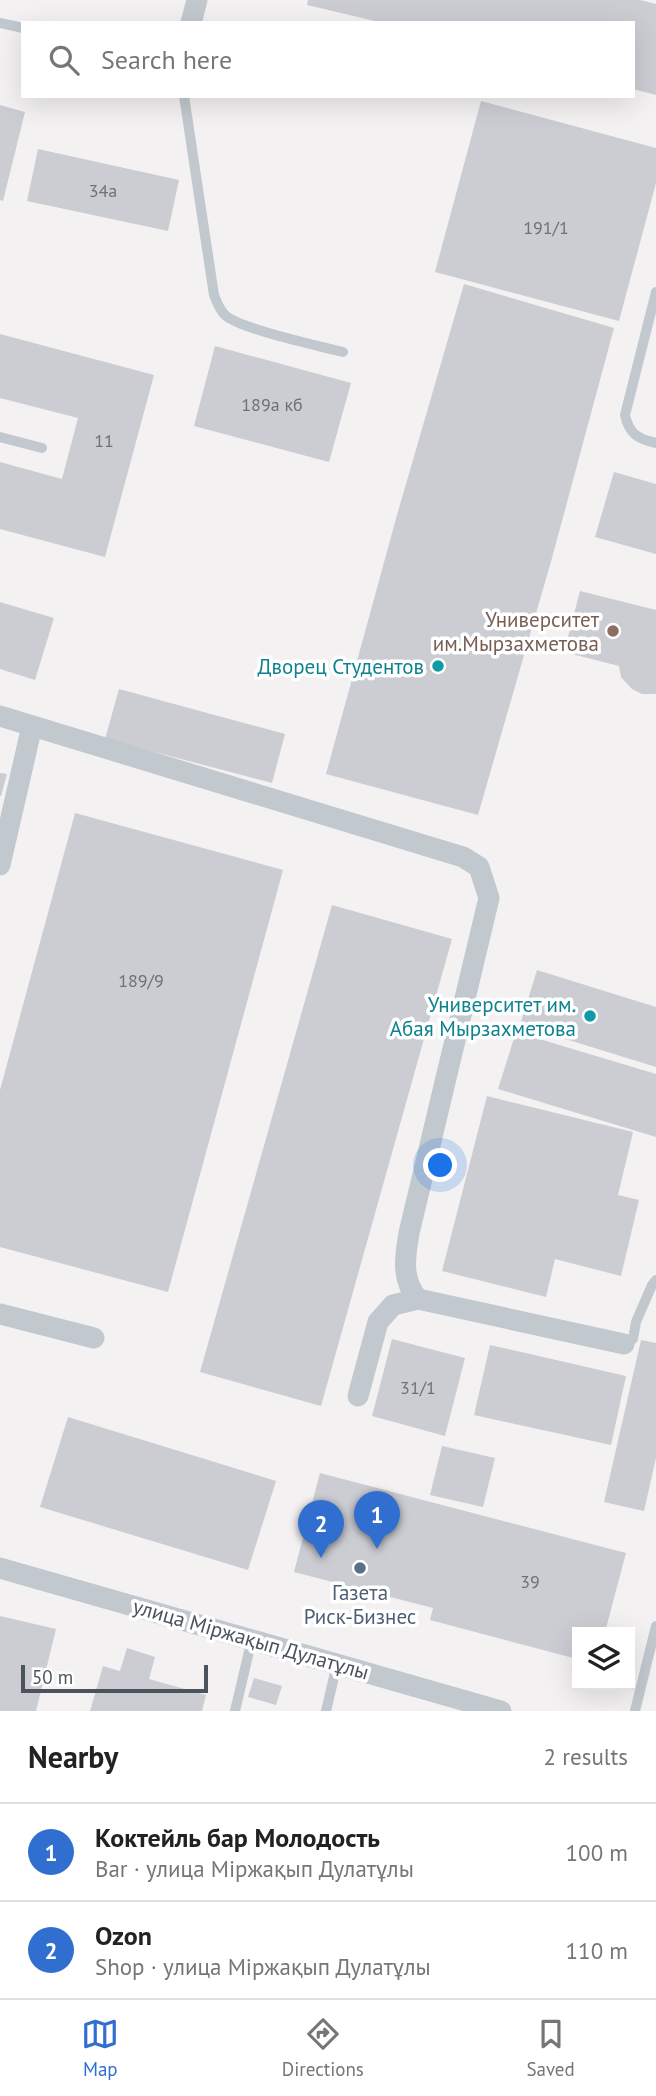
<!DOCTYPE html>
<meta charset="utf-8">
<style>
:root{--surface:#fff;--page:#f6f6f6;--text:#222;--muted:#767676;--line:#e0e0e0;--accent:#306fcf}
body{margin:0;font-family:"PT Sans",sans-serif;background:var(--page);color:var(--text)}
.controls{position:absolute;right:21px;bottom:21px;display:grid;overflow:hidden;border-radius:0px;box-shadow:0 7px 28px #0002}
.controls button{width:63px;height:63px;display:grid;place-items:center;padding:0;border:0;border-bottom:2px solid var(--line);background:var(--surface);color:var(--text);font:35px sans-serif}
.scale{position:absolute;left:21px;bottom:18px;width:187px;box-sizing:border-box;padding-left:7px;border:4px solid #4b535c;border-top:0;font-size:19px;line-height:24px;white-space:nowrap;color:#4b535c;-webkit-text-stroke:5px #fff;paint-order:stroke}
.you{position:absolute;left:441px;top:1166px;width:24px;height:24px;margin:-18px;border:5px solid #fff;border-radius:50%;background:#1a73e8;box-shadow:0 0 0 10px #1a73e833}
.badge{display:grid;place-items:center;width:46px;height:46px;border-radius:50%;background:var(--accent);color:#fff;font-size:23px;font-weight:700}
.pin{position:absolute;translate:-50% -58px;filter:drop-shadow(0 2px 4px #0008)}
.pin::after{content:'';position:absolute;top:37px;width:24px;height:21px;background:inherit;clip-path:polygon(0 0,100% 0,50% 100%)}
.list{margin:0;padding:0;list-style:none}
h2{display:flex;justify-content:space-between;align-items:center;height:91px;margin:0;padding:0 28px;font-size:30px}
h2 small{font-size:23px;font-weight:400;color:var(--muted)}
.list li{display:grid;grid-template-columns:46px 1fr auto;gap:21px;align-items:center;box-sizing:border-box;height:98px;padding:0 28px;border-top:2px solid var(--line)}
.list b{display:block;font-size:26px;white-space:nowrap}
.list p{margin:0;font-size:23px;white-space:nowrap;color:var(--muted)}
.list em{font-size:23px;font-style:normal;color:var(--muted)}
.icon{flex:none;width:38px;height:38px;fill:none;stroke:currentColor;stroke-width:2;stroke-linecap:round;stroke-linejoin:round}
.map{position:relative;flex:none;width:656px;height:1711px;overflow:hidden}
.search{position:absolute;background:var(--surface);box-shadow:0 7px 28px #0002;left:21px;right:21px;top:21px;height:77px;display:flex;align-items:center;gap:18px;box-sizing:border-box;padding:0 24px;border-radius:0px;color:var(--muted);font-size:26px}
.sheet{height:287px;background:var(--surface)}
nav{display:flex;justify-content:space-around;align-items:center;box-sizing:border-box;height:98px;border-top:2px solid var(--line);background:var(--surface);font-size:19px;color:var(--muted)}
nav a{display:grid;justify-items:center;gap:4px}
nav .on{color:var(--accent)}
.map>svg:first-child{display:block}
.building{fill:#cccdd3}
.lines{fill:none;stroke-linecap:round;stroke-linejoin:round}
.service{stroke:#c1c8ce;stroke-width:10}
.minor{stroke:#c1c8ce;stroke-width:21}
.education-dot{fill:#8d6e63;stroke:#fff;stroke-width:2.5}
.culture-dot{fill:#0f9aa8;stroke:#fff;stroke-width:2.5}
.service-dot{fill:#5c6f8a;stroke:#fff;stroke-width:2.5}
.labels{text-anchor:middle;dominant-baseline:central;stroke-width:7;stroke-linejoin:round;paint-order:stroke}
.number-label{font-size:18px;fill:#6b727a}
.education-label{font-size:21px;fill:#785e54;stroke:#fff;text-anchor:end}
.culture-label{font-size:21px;fill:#0d838f;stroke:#fff;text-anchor:end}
.service-label{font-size:21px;fill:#4e5e75;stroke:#fff}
.street-label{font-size:21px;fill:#4b535c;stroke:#fff}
</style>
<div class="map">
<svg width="656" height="1711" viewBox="0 0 656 1711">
<rect width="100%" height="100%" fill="#f3f1f1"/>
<g class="building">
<polygon points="308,0 640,0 656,4 656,95 633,89 633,23 383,23 307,5"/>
<polygon points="481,101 656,148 656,183 619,321 435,272"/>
<polygon points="0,105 25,112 3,201 0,200"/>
<polygon points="38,149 179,180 168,231 27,201"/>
<polygon points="464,284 614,328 552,558 478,815 326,774 397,515"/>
<polygon points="0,334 154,375 105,557 0,529 0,462 62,479 78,418 0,398"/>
<polygon points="215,346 351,383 329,462 194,426"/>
<polygon points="614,472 656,484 656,554 595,537"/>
<polygon points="580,591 656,610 656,694 642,694 632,689 621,677 619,666 564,652"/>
<polygon points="0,602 54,618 35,680 0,669"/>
<polygon points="119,689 285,734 272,783 105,739"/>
<polygon points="0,773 7,774 1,796 0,796"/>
<polygon points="75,813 283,870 168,1292 0,1247 0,1090"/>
<polygon points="332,905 452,939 321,1406 200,1372"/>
<polygon points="537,970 656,1007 656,1067 520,1025"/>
<polygon points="516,1032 656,1074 656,1137 498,1089"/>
<polygon points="487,1096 633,1132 618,1195 639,1200 621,1276 555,1259 546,1297 442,1271"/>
<polygon points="392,1339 465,1358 445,1436 372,1416"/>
<polygon points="641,1340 656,1343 656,1458 644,1511 604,1502"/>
<polygon points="490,1345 626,1376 611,1445 474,1415"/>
<polygon points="68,1417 276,1481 248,1570 40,1507"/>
<polygon points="442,1446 495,1458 483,1507 430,1495"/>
<polygon points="320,1473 626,1553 605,1632 577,1632 577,1659 430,1620 433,1608 294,1572"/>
<polygon points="0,1616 56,1629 36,1711 0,1711"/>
<polygon points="127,1648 155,1657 149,1679 206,1695 202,1711 90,1711 103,1666 120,1671"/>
<polygon points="254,1678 282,1686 276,1705 248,1697"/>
</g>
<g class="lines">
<g class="service">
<polyline points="0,23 23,28"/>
<path d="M184,96L214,295C217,302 219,309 225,315C239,329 320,346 343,352"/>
<path d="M656,292L625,415C629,434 638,439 656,443"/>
<polyline points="0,437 42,448"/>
<polyline points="624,1344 633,1339 636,1322 652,1285 656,1280"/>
<polyline points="235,1711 252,1639"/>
<polyline points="326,1711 337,1664"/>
<polyline points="635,1711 656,1626"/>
</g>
<g class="minor">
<polyline points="191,23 197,0"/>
<path d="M0,716L463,857L479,867L489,898L409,1233C405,1256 401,1280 418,1299L624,1344"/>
<polyline points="0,865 32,726"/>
<polyline points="0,1314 94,1338"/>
<polyline points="358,1396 378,1322 393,1305 418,1299"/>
<polyline points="0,1568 501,1711"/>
</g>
</g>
<circle class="education-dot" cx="613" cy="631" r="7"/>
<g class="culture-dot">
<circle cx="438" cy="666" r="7"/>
<circle cx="590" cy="1016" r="7"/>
</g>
<circle class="service-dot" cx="360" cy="1568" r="7"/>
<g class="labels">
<g class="number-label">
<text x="103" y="190">34а</text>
<text x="546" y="227">191/1</text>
<text x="272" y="404">189а кб</text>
<text x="104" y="440">11</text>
<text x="141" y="980">189/9</text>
<text x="418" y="1387">31/1</text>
<text x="530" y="1581">39</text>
</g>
<g class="education-label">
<text x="599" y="619">Университет<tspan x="599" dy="24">им.Мырзахметова</tspan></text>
</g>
<g class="culture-label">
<text x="424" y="666">Дворец Студентов</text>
<text x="576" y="1004">Университет им.<tspan x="576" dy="24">Абая Мырзахметова</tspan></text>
</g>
<g class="service-label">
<text x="360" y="1592">Газета<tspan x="360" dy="24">Риск-Бизнес</tspan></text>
</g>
<g class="street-label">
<text transform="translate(251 1639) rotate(16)">улица Міржақып Дулатұлы</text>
</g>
</g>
</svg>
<div class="controls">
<button><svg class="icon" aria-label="layers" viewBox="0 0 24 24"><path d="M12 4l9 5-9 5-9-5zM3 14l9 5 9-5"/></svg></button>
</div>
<div class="scale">50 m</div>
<div class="you"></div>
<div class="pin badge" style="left:377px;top:1549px">1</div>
<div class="pin badge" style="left:321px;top:1558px">2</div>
<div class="search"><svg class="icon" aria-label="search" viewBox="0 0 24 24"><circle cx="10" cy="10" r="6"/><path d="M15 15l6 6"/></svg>Search here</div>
</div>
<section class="sheet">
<h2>Nearby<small>2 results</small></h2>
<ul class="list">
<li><span class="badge">1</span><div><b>Коктейль бар Молодость</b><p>Bar · улица Міржақып Дулатұлы</p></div><em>100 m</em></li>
<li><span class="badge">2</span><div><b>Ozon</b><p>Shop · улица Міржақып Дулатұлы</p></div><em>110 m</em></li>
</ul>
</section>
<nav>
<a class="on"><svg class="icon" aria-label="map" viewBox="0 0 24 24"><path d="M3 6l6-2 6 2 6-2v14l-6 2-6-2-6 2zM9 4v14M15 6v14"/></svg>Map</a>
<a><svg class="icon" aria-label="directions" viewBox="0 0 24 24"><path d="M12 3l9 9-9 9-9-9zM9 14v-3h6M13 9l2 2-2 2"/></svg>Directions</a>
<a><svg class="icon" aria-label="saved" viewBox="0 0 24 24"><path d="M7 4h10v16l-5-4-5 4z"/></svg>Saved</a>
</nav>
